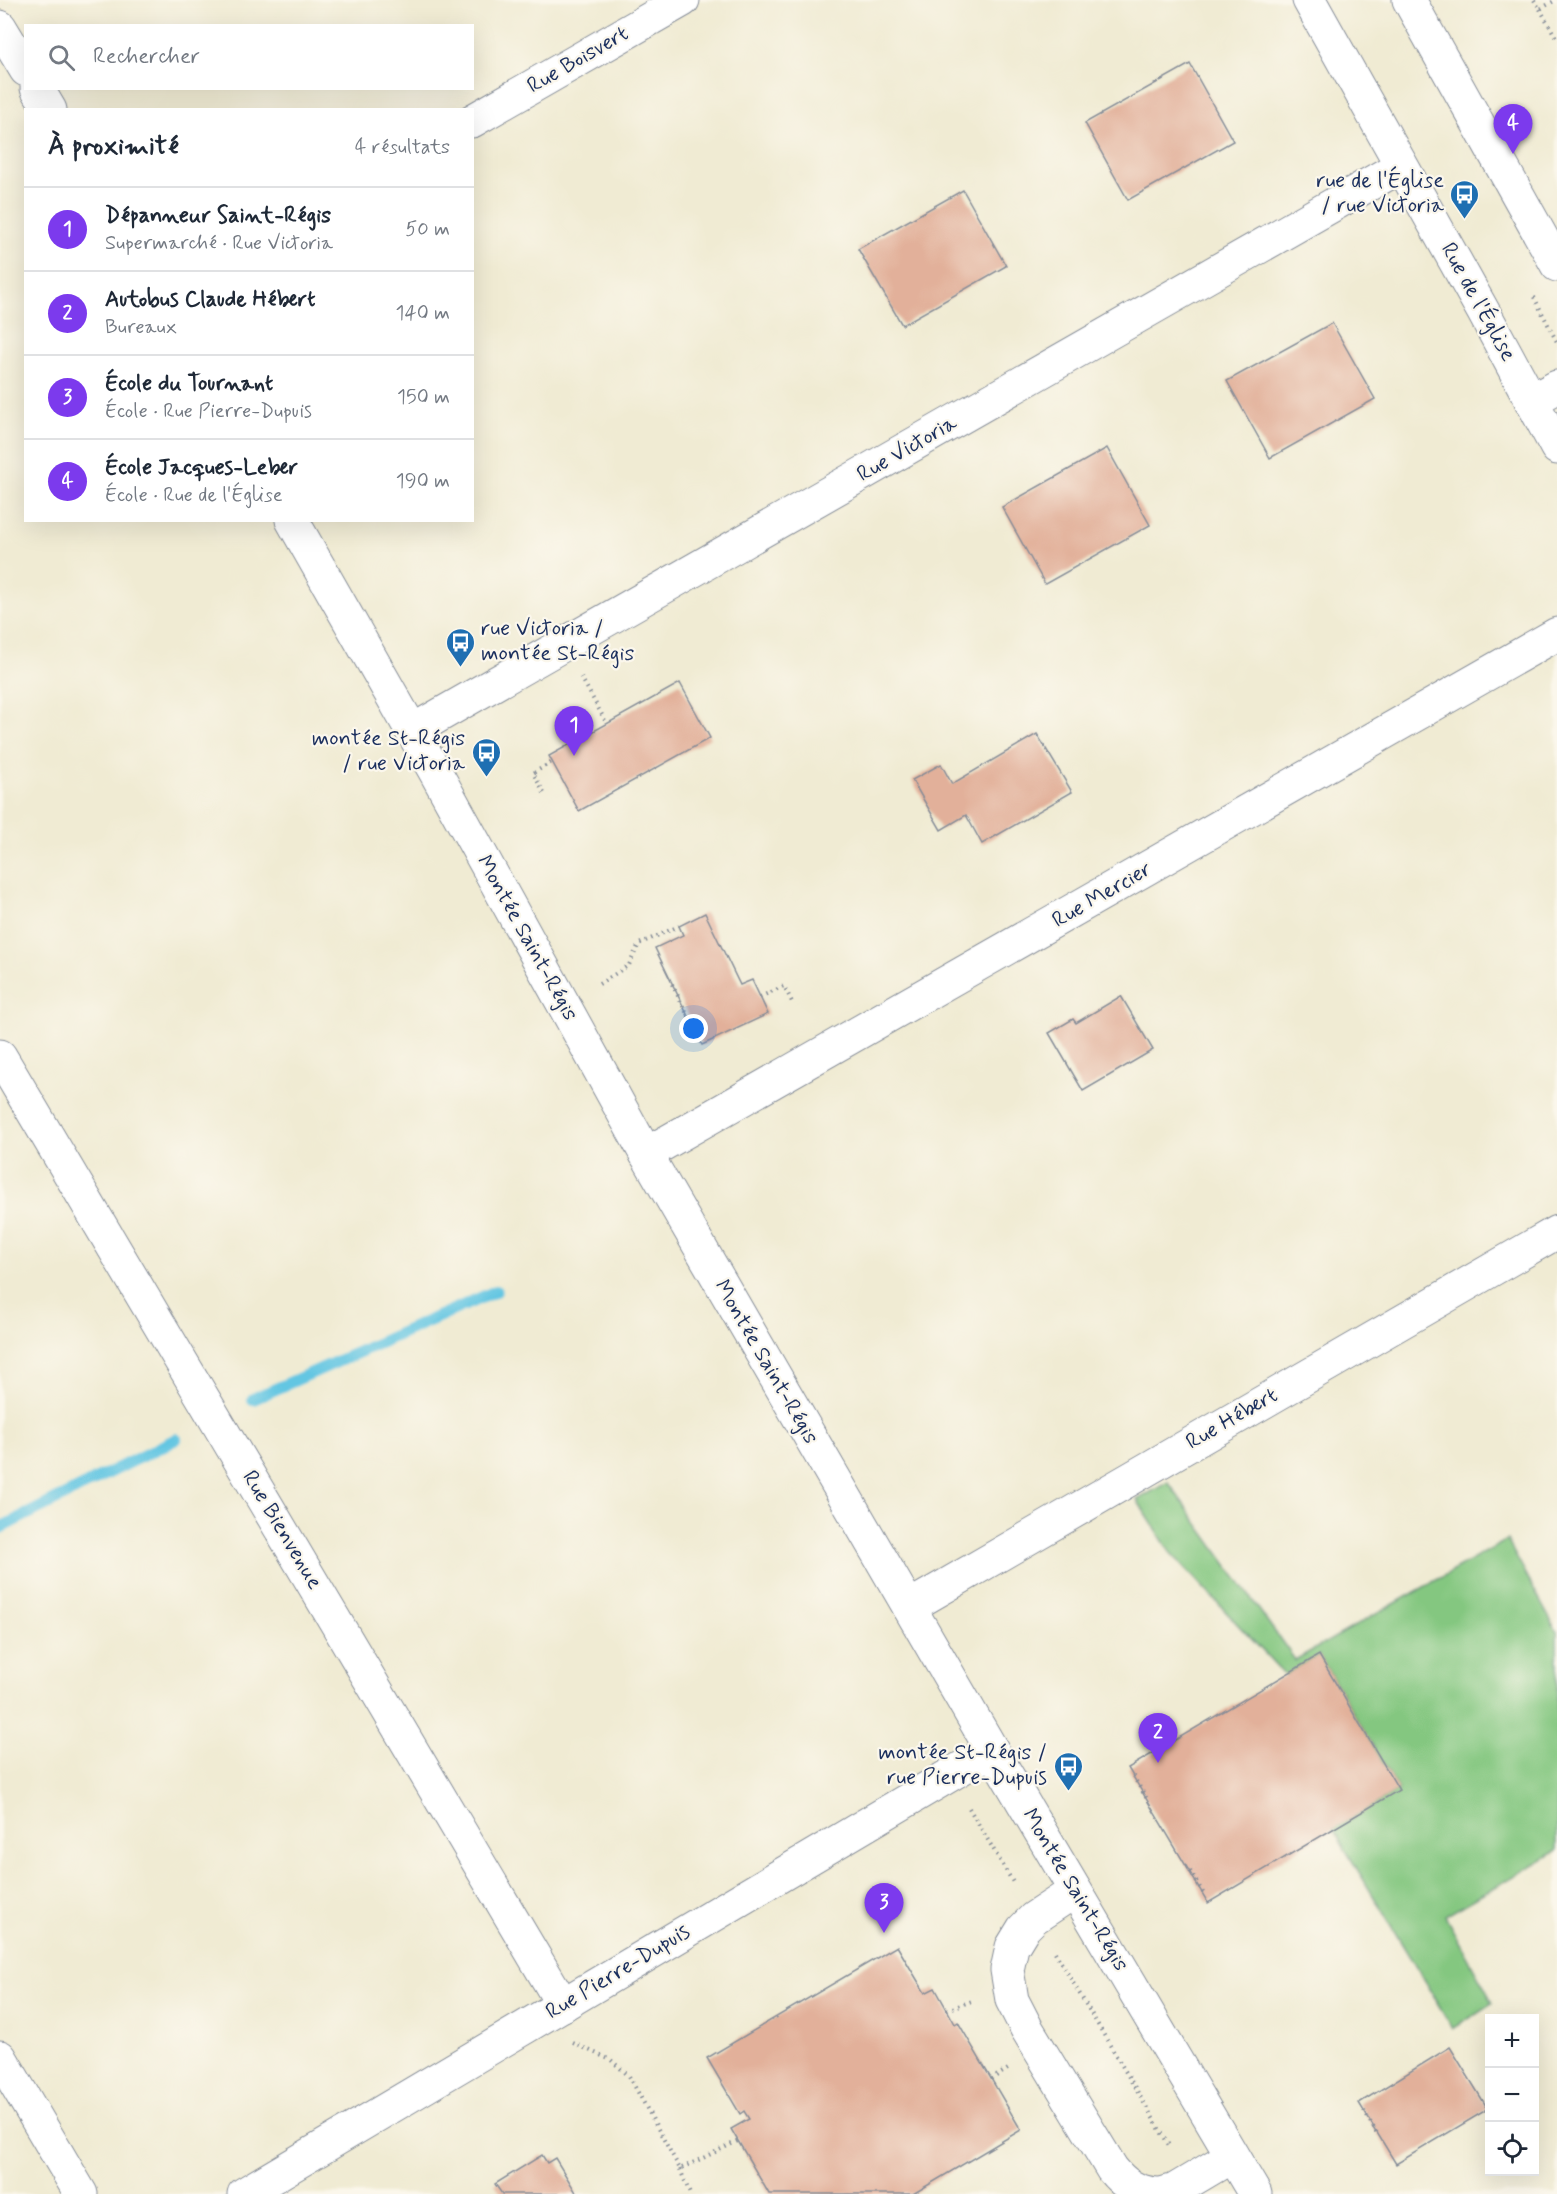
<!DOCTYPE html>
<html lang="fr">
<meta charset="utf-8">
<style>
:root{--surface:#fff;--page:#f6f6f7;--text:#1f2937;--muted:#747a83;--line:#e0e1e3;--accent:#7c3aed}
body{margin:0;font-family:Mynerve,sans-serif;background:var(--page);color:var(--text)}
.controls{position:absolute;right:18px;bottom:18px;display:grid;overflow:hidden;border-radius:0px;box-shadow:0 6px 24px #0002}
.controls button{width:54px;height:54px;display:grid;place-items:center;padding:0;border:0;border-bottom:2px solid var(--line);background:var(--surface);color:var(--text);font:30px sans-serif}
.you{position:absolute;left:694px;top:1029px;width:21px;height:21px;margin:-15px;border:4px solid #fff;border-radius:50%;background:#1a73e8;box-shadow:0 0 0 9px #1a73e833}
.badge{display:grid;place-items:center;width:39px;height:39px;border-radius:50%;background:var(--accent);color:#fff;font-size:20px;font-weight:700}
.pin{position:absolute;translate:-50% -50px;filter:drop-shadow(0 2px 3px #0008)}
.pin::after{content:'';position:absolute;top:32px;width:21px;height:18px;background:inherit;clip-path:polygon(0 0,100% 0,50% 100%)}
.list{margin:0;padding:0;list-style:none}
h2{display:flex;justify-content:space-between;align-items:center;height:78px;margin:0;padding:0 24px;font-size:26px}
h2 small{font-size:20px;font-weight:400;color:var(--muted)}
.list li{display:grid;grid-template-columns:39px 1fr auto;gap:18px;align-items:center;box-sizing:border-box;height:84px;padding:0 24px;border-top:2px solid var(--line)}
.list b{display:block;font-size:22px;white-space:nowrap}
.list p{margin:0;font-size:20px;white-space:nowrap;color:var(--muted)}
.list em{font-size:20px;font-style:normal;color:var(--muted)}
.icon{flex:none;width:33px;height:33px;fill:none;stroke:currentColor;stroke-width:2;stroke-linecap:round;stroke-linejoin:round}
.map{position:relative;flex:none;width:1557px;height:2194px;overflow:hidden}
.search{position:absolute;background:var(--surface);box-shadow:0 6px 24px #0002;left:24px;top:24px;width:450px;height:66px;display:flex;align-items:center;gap:15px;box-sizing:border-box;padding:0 21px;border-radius:0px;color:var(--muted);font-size:22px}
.panel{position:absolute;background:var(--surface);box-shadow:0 6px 24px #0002;left:24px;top:108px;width:450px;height:414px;border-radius:0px}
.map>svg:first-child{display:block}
.green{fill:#84c780;stroke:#507b6f;stroke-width:1.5}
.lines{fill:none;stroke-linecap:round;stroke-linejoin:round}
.stream{stroke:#64c6e2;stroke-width:12}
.building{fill:#e2b09a}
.minor-casing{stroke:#868d98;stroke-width:35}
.path{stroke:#868d98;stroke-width:4;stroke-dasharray:1.5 4.5;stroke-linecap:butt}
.minor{stroke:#fff;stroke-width:33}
.labels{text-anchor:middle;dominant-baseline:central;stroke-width:4.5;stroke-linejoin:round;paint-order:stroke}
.street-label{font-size:22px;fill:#1b2f5e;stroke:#fbf7ec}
.poi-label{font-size:22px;fill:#1b2f5e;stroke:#fbf7ec;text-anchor:end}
</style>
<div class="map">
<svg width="1557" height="2194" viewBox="0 0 1557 2194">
<rect width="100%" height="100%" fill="#fbf7ec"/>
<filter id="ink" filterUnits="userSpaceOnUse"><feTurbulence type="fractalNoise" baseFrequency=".0167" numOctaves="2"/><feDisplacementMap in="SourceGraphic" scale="12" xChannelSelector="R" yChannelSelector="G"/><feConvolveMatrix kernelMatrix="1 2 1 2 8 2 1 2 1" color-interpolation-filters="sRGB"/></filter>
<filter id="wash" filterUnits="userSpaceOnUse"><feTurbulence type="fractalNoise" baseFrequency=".008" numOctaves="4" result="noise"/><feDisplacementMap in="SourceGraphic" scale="24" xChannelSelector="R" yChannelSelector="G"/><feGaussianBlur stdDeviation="1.35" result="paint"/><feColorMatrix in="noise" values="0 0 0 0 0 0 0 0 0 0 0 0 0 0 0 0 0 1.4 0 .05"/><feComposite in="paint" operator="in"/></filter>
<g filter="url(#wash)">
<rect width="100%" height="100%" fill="#f0ebd3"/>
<polygon class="green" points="1168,1482 1295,1660 1507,1540 1557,1632 1557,1851 1445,1916 1493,2003 1453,2029 1333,1829 1399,1790 1319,1655 1285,1675 1170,1552 1137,1500"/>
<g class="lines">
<g class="stream">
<polyline points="253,1399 496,1291"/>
<polyline points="0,1528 176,1439"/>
</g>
</g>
<g id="blocks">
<g class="building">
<polygon points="1190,64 1233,141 1128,200 1085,123"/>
<polygon points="963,190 1006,266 902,325 858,249"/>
<polygon points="1332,323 1375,399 1270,458 1227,381"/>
<polygon points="1107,448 1150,525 1045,584 1002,507"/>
<polygon points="680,683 710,738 579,811 549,756"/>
<polygon points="1037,734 1072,792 982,844 966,815 941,830 912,780 941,764 952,784"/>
<polygon points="705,913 740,985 752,980 768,1014 702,1045 655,948 683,935 679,926"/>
<polygon points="1121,996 1153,1050 1083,1091 1049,1033 1073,1019 1076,1023"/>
<polygon points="1319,1655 1399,1790 1208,1903 1128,1768"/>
<polygon points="897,1946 925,1993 935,1988 955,2024 958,2022 1021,2130 913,2194 769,2194 731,2129 749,2119 744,2111 740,2114 707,2058"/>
<polygon points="1450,2047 1488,2109 1396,2164 1359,2103"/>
<polygon points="542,2155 547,2163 555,2158 577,2194 502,2194 495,2184"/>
</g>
</g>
</g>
<g filter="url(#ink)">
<use href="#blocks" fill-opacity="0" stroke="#868d98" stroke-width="1.5"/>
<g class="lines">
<defs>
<g id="minor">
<polyline points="1309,0 1483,311 1557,448"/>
<polyline points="1409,0 1557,265"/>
<polyline points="0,27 26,70"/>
<polyline points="37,88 50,110"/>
<polyline points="472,121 683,0"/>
<polyline points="1531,401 1557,387"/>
<polyline points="292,520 436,773 646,1154 992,1750 1255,2194"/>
<polyline points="412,731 1401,166"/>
<polyline points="0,1056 563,2005"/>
<polyline points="646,1154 1557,634"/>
<polyline points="909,1607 1557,1232"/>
<path d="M1075,1891L1034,1918L1023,1929L1012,1947L1007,1970L1012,2000L1027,2029L1112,2169C1124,2184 1136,2192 1156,2194"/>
<polyline points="0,2057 81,2194"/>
<polyline points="244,2194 992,1750"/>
<polyline points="1161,2194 1175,2190 1232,2156"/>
</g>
</defs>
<use href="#minor" class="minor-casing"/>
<g class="path">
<polyline points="1534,0 1540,9 1556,0"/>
<polyline points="1540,9 1557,39"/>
<polyline points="1534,297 1557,342"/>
<polyline points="581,677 607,724"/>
<polyline points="544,793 533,773 552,762"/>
<polyline points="599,984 629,965 639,944 679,926"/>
<polyline points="672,984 695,1030"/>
<polyline points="760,997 784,986 792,1002"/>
<polyline points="1133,1776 1147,1799"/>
<polyline points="969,1808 1014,1884"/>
<polyline points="1190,1871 1205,1896"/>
<polyline points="1055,1952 1170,2147"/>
<polyline points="947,2010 972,2001"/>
<polyline points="573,2043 611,2060 629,2076 680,2169 738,2141"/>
<polyline points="991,2079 1008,2069"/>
<polyline points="1364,2111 1379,2137"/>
<polyline points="680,2169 690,2194"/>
</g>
<use href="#minor" class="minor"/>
</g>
</g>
<defs>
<symbol id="bus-pin" viewBox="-11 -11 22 30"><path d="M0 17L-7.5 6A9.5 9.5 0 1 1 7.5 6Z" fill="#1f6fb2" stroke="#fbf7ec"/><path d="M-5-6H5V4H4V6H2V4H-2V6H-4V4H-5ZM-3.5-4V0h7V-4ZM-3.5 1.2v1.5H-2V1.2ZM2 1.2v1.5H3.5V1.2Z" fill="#fff"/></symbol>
</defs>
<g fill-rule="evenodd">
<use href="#bus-pin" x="1448" y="178" width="33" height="45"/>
<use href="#bus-pin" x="444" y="626" width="33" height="45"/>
<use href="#bus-pin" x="470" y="736" width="33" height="45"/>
<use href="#bus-pin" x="1052" y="1750" width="33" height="45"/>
</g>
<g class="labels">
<g class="street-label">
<text transform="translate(578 60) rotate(-30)">Rue Boisvert</text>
<text transform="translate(1478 302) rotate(61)">Rue de l'Église</text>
<text transform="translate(907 449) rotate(-30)">Rue Victoria</text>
<text transform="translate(1102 895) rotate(-30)">Rue Mercier</text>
<text transform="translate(527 938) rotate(61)">Montée Saint-Régis</text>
<text transform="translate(766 1362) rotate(60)">Montée Saint-Régis</text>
<text transform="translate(1232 1419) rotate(-30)">Rue Hébert</text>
<text transform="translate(282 1530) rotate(59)">Rue Bienvenue</text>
<text transform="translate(1075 1890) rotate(59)">Montée Saint-Régis</text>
<text transform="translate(618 1972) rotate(-31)">Rue Pierre-Dupuis</text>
</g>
<g class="poi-label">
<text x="1444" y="181">rue de l'Église<tspan x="1444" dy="25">/ rue Victoria</tspan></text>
<text x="481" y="629" text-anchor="start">rue Victoria /<tspan x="481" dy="25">montée St-Régis</tspan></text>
<text x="465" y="739">montée St-Régis<tspan x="465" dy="25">/ rue Victoria</tspan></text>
<text x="1047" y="1753">montée St-Régis /<tspan x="1047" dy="25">rue Pierre-Dupuis</tspan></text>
</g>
</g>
</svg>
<div class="controls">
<button>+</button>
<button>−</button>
<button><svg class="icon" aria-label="locate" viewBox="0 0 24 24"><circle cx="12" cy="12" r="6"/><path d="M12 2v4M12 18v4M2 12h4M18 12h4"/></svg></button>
</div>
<div class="you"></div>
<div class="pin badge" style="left:574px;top:756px">1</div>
<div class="pin badge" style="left:1158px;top:1763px">2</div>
<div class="pin badge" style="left:884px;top:1933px">3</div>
<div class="pin badge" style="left:1513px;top:154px">4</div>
<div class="search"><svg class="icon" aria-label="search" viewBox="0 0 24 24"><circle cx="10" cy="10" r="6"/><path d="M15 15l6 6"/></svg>Rechercher</div>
<section class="panel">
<h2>À proximité<small>4 résultats</small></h2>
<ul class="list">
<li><span class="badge">1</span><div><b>Dépanneur Saint-Régis</b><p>Supermarché · Rue Victoria</p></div><em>50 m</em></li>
<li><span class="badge">2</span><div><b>Autobus Claude Hébert</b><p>Bureaux</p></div><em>140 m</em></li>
<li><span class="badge">3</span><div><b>École du Tournant</b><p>École · Rue Pierre-Dupuis</p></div><em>150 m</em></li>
<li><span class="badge">4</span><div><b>École Jacques-Leber</b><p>École · Rue de l'Église</p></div><em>190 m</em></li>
</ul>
</section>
</div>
